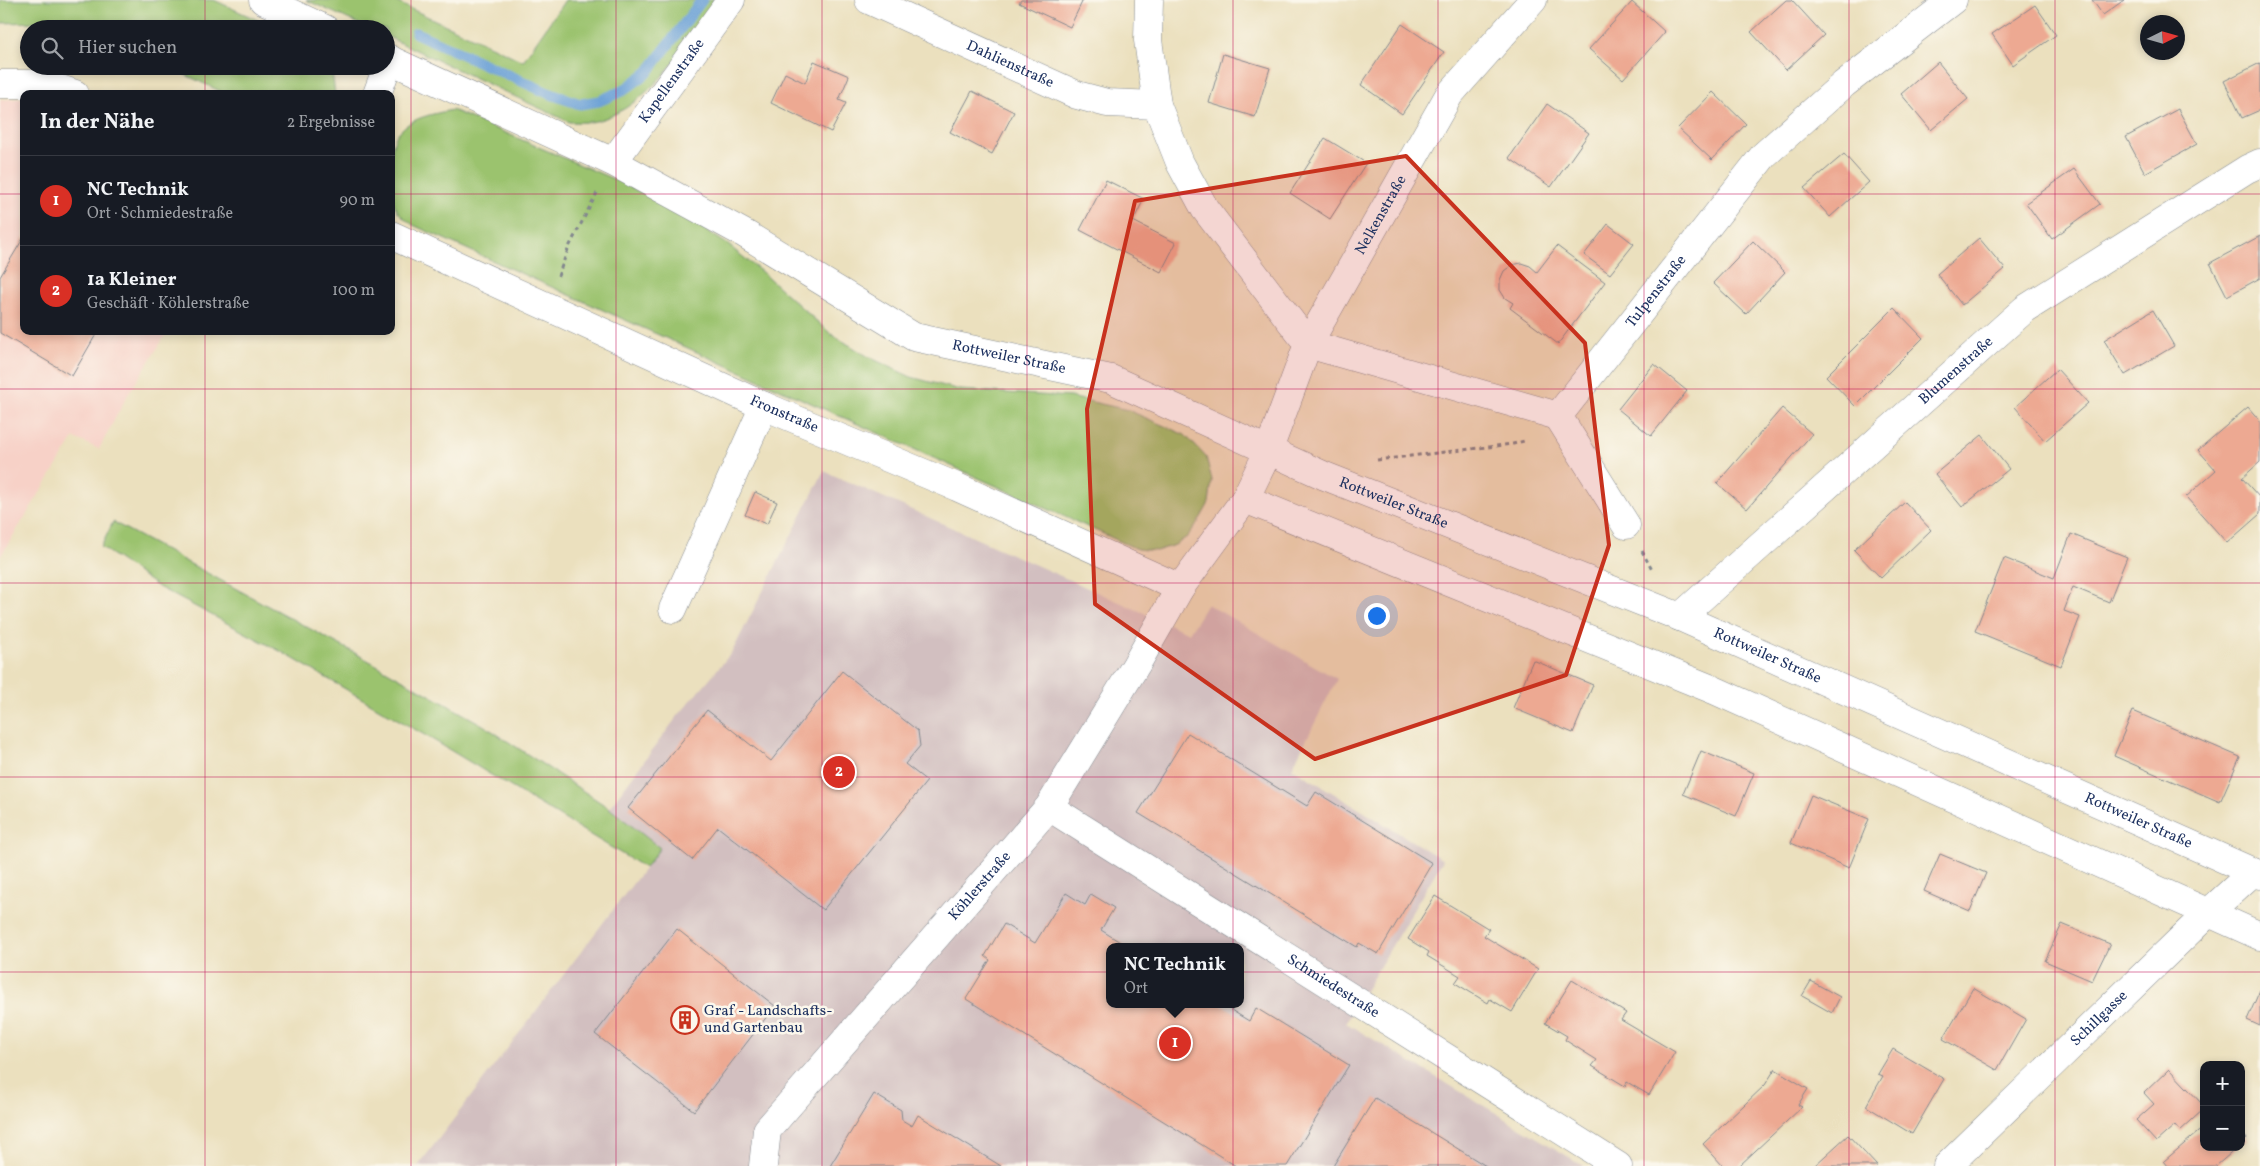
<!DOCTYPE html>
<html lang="de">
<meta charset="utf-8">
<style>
:root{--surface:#171b24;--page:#20242c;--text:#f1f3f6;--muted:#9ea1a6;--line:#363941;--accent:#d93025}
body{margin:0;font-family:Vollkorn,serif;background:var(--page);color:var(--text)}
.controls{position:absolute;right:15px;bottom:15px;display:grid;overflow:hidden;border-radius:10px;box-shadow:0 2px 8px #0003}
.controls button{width:45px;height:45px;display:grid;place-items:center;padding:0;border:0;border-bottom:1px solid var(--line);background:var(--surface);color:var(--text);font:25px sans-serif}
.compass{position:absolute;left:2140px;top:15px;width:45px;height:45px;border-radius:50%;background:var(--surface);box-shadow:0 2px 8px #0003;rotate:85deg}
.you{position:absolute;left:1376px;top:615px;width:18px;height:18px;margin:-12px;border:4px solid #fff;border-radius:50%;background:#1a73e8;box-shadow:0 0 0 8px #1a73e833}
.badge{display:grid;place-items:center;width:32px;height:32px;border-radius:50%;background:var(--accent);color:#fff;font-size:16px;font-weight:700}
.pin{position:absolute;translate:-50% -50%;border:2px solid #fff;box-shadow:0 1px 5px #0006}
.popup{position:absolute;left:1106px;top:943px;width:138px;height:65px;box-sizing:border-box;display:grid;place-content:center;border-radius:10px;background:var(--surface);filter:drop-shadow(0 1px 4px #0005);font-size:16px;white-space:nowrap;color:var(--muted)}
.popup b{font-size:19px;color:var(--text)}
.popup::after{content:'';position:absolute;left:50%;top:100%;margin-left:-10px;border:10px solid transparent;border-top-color:var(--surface)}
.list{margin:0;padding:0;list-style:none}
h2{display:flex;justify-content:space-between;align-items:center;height:65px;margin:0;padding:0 20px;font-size:21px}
h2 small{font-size:16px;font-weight:400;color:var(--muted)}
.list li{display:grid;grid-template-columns:32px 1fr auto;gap:15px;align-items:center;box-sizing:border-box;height:90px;padding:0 20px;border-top:1px solid var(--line)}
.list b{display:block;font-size:19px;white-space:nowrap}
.list p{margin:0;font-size:16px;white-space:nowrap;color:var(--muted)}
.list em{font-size:16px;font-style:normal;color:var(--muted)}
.icon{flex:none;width:28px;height:28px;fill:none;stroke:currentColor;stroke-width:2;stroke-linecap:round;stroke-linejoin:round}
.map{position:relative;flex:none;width:2260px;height:1166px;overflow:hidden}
.search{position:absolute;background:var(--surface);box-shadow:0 2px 8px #0003;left:20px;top:20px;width:375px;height:55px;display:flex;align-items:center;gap:12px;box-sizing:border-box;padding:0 18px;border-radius:28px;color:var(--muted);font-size:19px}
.panel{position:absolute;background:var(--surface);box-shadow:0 2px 8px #0003;left:20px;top:90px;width:375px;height:245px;border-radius:10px}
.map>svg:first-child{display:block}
.built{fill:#f7d1c7}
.industrial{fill:#d2bfc0;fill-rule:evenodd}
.green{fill:#9bc36e;stroke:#5b7966}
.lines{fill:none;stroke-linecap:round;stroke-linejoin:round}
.stream{stroke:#679fd5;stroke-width:11}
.building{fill:#eda992}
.minor-casing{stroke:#83888e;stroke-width:29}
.path{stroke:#83888e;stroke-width:3;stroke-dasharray:4 4;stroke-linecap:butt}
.minor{stroke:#fff;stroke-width:28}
.marked{fill:#c8321e;fill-opacity:0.2;stroke:#c8321e;stroke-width:4;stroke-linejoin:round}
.grid{fill:none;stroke:#c2185b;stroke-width:1;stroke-opacity:0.55}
.labels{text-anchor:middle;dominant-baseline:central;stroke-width:5;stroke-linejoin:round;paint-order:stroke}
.street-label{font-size:15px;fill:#1b2f5e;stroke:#fbf7ec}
.poi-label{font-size:15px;fill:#1b2f5e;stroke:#fbf7ec;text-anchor:start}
</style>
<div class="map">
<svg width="2260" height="1166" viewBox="0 0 2260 1166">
<rect width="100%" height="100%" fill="#fbf7ec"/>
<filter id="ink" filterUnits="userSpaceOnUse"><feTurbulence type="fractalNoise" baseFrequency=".02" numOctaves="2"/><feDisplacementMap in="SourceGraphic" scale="10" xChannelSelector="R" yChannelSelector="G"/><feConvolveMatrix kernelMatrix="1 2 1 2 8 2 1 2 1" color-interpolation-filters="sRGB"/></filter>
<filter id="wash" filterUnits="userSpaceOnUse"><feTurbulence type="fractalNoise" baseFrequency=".0096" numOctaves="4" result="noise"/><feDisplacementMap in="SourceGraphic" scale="20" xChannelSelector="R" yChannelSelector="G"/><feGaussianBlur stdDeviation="1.12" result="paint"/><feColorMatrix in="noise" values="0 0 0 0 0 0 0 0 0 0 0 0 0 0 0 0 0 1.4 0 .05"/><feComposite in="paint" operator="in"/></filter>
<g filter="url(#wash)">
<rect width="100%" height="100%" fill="#ebe0be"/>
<polygon class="built" points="24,98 24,331 168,331 126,398 99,449 74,438 0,557 0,100"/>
<path class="industrial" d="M824,471L1189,633L1207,604L1337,679L1292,768L1443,860L1346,1023L1584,1166H418L660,848L609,808L677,717L732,652ZM1110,947H1240V1004H1110Z"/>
<g class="green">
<polygon points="0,0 214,0 277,29 71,29 41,22 0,23"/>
<path d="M306,0H392L523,61L565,0H720C687,43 651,107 596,121C587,123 577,122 569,122L386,36V29H370Z"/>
<polygon points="167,66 329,66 332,71 335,94 226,94"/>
<path d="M452,110L625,184L682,215L727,244L763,273L831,334L869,357L911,377L960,390L1070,397L1128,410L1185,435L1206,457L1212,480L1209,503L1199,521L1187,537L1175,545L1156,551L1137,549L413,225C407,220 399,215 396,208C388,194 387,145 399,132C412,117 433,114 452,110Z"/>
<polygon points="113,522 364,658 483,725 609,808 660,848 645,868 435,741 280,651 160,588 101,547"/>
</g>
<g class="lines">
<polyline class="stream" points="416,33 548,93 580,104 599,101 624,90 648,72 702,0"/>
</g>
<g id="blocks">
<g class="building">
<polygon points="1021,0 1083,0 1070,27 1019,3"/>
<polygon points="1786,0 1792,0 1824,35 1786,70 1751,32"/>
<polygon points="2092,0 2124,0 2103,15"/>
<polygon points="1632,2 1665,32 1623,79 1589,49"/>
<polygon points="2035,5 2056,35 2013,65 1992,34"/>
<polygon points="1402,24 1444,52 1402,114 1361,85"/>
<polygon points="1223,54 1270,68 1255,117 1209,103"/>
<polygon points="814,61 849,76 839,100 846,103 831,132 771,103 785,73 805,83"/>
<polygon points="1938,62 1968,99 1931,130 1901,94"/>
<polygon points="2260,63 2260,110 2242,118 2224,81"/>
<polygon points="972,91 1014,112 992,154 950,132"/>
<polygon points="1713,92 1746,124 1712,160 1678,128"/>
<polygon points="1547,104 1589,133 1551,187 1509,158"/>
<polygon points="2178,109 2197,144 2145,173 2126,137"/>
<polygon points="1325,138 1366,163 1330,219 1290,193"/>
<polygon points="1844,154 1869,182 1830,217 1804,188"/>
<polygon points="2074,169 2100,204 2052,239 2026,203"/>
<polygon points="1106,180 1144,199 1133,221 1176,243 1161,272 1080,230"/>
<polygon points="1608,224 1634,244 1610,274 1584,255"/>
<polygon points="2260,236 2260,278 2227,296 2210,263"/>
<polygon points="24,237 24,331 98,331 72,376 0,333 0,277"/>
<polygon points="1979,238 2005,269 1962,305 1937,274"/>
<polygon points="1753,241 1785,272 1746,314 1713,283"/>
<polygon points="1557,246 1605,282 1558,344 1510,308 1513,303 1505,298 1500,290 1500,280 1504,271 1512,265 1521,263 1530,266 1537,272"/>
<polygon points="1894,308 1923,338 1855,406 1826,376"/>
<polygon points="2153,310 2174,346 2125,375 2104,340"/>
<polygon points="1654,364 1687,391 1651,436 1618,409"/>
<polygon points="2057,369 2088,403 2045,441 2015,407"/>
<polygon points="2248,407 2260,421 2260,462 2242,478 2260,498 2260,514 2227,543 2186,497 2216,470 2198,450"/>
<polygon points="1782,408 1812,434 1747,509 1717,483"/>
<polygon points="1982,435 2009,469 1962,507 1935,474"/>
<polygon points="755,492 777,502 767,524 745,515"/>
<polygon points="1905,502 1931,530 1881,578 1854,550"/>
<polygon points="2071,534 2127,557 2109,602 2073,587 2064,611 2080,617 2061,666 1975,631 2004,558 2054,578"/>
<polygon points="1533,660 1593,685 1573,733 1513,708"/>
<polygon points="842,671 918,731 920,746 905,764 927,781 823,910 718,827 692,860 628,808 707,710 771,761"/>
<polygon points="2133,711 2240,757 2220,802 2114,756"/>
<polygon points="1188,733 1307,806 1316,792 1432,863 1378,954 1359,943 1357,947 1138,813"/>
<polygon points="1701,751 1754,773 1736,816 1683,794"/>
<polygon points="1811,795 1869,819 1849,868 1791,843"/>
<polygon points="1940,854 1986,873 1970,911 1924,891"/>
<polygon points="1066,893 1085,905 1091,894 1114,908 1101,930 1128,947 1110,947 1110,1004 1221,1004 1249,1021 1256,1008 1349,1065 1287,1166 1236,1166 966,999 990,960 985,956 1004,924 1035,943"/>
<polygon points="1435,896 1489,929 1484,936 1538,969 1512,1012 1490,999 1488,1003 1455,983 1460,976 1427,956 1429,952 1408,939"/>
<polygon points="2062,924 2110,944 2092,981 2045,961"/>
<polygon points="677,929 775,1006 694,1111 595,1034"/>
<polygon points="1572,980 1626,1013 1621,1020 1675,1052 1649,1095 1627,1082 1625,1086 1592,1066 1597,1060 1565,1040 1567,1036 1545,1023"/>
<polygon points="1811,981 1840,997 1832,1013 1802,996"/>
<polygon points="1973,988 2026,1019 1997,1070 1943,1039"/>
<polygon points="2260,990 2260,1026 2247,1020"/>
<polygon points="1893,1049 1944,1079 1912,1134 1866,1106 1883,1076 1878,1074"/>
<polygon points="1775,1069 1808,1089 1798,1105 1802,1107 1739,1166 1723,1166 1703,1144 1765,1085"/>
<polygon points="2169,1069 2204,1106 2204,1109 2180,1131 2175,1125 2156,1142 2136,1120 2154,1104 2144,1093"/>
<polygon points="874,1094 901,1110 902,1120 912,1126 918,1115 1001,1166 830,1166"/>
<polygon points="1375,1098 1486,1166 1333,1166"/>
<polygon points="2204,1127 2204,1147 2238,1147 2216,1166 2168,1166 2164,1161"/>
<polygon points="2241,1131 2247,1139 2241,1144"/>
<polygon points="1848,1135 1877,1166 1814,1166"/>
</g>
</g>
</g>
<g filter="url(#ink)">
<use href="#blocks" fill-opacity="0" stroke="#83888e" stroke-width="1"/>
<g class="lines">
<defs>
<g id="minor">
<polyline points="263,0 325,29"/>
<path id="s1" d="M869,0L1077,95L1107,103L1157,105"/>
<path id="s2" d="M1149,0L1148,40L1157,105L1180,163L1205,209L1308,344L1558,416L1764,155L1844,84L1953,0"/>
<path id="s3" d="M386,58L613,162L745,234L914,337L1111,379L1325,476L1680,617L2260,875"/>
<polyline points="0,84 46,84 75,94"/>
<polyline points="377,94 390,59"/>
<path id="s4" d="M613,162L731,0"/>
<path id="s5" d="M391,235L764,406L957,487L1180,588"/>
<polyline points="1558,416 1626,525"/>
<polyline points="1245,499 1714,690 2260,936"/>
<polyline points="673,609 764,406"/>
<path id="s6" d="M1680,617L2025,309L2247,169L2260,163"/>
<path id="s7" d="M1049,807L1618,1166"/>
<path id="s8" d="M763,1166L767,1130L1049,807L1136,665L1180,588L1245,499L1268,452L1308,344L1449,95L1533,0"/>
<path id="s9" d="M1947,1166L2208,913L2253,872"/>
</g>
</defs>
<use href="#minor" class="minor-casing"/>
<g class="path">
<polyline points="558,276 569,247 598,191"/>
<polyline points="1377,460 1513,444 1524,441"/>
<polyline points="1642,551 1652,570"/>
</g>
<use href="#minor" class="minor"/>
</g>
</g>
<path class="marked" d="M1406,156L1585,343L1609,545L1566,675L1315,759L1095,604L1087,409L1135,201Z"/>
<path class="grid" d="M205,0V29M411,0V1166M616,0V1166M822,0V1166M1027,0V1166M1233,0V1166M1438,0V1166M1644,0V1166M1849,0V1166M2055,0V1166M205,66V94M0,194H24M391,194H2260M205,331V1166M0,389H2260M0,583H2260M0,777H2260M0,972H2260"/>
<defs>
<symbol id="building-ring" viewBox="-11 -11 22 22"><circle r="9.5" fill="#fbf7ec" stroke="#c8321e" stroke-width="1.5"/><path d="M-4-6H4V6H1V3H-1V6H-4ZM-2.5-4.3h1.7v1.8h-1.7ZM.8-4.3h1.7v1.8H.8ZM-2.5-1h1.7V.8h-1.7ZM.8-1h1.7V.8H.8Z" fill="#c8321e"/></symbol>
</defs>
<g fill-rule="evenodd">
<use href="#building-ring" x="669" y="1004" width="32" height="32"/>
</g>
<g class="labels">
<g class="street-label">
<text stroke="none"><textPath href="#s1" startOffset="155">Dahlienstraße</textPath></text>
<text stroke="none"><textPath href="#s4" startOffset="100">Kapellenstraße</textPath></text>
<text stroke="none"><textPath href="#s8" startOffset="1146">Nelkenstraße</textPath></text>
<text stroke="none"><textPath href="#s2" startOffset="809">Tulpenstraße</textPath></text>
<text stroke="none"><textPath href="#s3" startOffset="695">Rottweiler Straße</textPath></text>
<text stroke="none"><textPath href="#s6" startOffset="370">Blumenstraße</textPath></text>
<text stroke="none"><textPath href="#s5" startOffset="432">Fronstraße</textPath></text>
<text stroke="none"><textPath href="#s3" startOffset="1108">Rottweiler Straße</textPath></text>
<text stroke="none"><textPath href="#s3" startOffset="1512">Rottweiler Straße</textPath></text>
<text stroke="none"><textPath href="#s3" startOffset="1918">Rottweiler Straße</textPath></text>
<text stroke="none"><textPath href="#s8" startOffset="360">Köhlerstraße</textPath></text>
<text stroke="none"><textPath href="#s7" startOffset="336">Schmiedestraße</textPath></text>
<text stroke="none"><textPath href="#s9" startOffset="212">Schillgasse</textPath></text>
</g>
<g class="poi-label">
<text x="704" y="1011">Graf - Landschafts-<tspan x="704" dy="17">und Gartenbau</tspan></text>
</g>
</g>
</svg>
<div class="controls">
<button>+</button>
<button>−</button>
</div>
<svg class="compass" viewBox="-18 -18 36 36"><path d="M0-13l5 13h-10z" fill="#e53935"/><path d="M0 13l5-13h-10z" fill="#9ea1a6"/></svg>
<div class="you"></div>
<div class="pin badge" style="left:1175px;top:1043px">1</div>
<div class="popup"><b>NC Technik</b>Ort</div>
<div class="pin badge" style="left:839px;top:772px">2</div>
<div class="search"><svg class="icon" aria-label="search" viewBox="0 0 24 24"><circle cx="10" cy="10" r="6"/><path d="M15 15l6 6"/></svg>Hier suchen</div>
<section class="panel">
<h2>In der Nähe<small>2 Ergebnisse</small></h2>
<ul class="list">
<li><span class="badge">1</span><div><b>NC Technik</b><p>Ort · Schmiedestraße</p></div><em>90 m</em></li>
<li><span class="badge">2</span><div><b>1a Kleiner</b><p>Geschäft · Köhlerstraße</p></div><em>100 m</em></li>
</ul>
</section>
</div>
